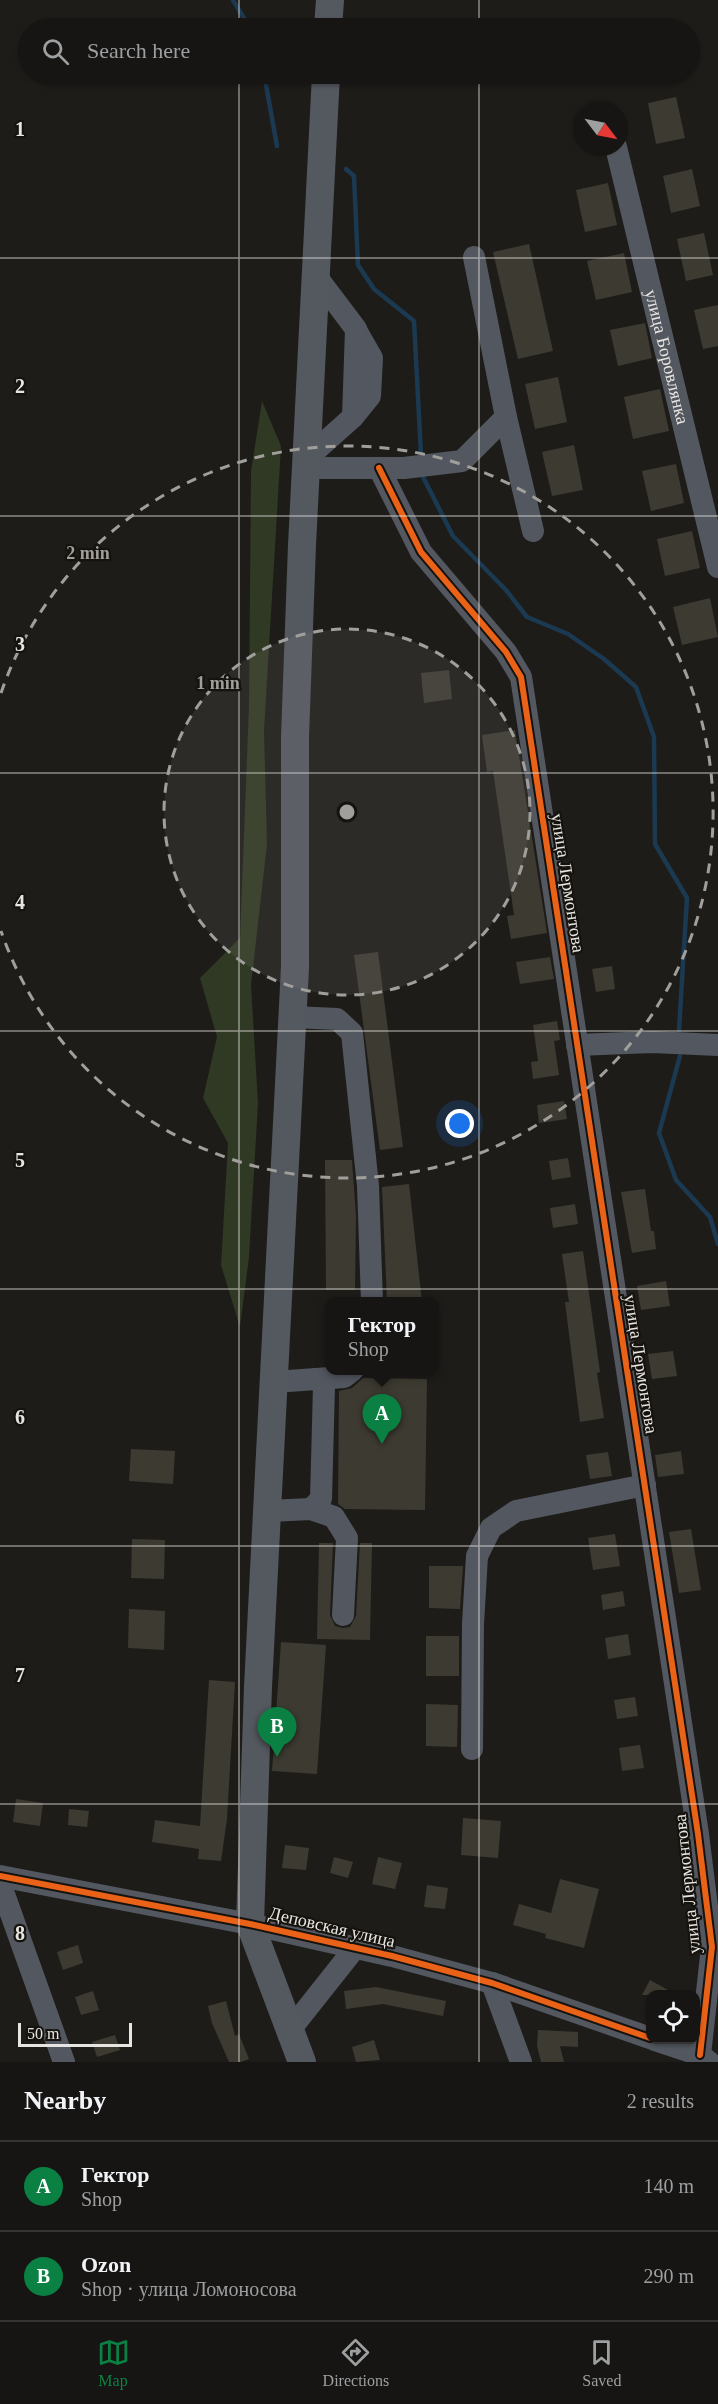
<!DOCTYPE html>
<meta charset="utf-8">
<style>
:root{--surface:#161513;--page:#232221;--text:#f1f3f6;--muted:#9e9fa0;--line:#353433;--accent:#0b8043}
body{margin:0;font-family:Georgia,serif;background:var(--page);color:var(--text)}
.controls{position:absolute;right:18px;bottom:18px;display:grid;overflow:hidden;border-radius:12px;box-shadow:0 2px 4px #0004}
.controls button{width:54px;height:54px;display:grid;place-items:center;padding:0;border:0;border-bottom:2px solid var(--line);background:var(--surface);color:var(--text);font:30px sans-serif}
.compass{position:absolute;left:574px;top:102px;width:54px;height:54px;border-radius:50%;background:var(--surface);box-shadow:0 2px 4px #0004;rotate:122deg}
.scale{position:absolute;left:18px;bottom:15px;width:114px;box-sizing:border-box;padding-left:6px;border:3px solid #e7e5e1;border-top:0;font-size:16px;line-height:21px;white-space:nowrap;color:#e7e5e1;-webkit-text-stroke:4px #16130e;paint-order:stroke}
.you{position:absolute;left:460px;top:1124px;width:21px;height:21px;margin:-15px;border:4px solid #fff;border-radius:50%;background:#1a73e8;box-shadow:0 0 0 9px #1a73e833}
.badge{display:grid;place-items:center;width:39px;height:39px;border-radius:50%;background:var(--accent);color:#fff;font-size:20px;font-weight:700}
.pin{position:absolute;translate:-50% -50px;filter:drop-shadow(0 2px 3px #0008)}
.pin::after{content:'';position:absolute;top:32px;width:21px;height:18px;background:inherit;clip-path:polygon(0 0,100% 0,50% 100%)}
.popup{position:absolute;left:325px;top:1297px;width:114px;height:78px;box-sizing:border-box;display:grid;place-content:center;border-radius:12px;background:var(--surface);filter:drop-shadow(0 2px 4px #0005);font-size:20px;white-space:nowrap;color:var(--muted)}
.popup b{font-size:22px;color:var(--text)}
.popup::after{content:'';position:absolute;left:50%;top:100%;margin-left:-12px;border:12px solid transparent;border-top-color:var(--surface)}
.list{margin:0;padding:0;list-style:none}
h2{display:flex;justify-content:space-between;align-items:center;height:78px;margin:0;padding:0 24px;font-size:26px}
h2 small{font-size:20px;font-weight:400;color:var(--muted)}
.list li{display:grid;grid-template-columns:39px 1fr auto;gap:18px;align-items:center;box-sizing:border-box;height:90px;padding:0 24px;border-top:2px solid var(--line)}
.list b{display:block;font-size:22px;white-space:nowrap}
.list p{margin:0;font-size:20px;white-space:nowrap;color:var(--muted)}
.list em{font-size:20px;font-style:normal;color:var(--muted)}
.icon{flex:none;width:33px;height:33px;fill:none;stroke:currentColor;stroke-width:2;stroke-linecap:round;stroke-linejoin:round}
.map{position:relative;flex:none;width:718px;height:2062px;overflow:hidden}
.search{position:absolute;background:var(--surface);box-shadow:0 2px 4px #0004;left:18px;right:18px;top:18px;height:66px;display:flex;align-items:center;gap:15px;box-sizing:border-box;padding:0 21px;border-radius:33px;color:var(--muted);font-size:22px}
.sheet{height:258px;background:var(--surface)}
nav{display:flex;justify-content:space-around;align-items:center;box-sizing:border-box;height:84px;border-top:2px solid var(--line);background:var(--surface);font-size:16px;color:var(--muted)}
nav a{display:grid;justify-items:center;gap:3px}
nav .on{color:var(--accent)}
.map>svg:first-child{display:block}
.green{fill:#303923}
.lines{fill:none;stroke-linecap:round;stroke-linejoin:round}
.stream{stroke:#1b3951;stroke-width:4.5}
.building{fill:#3d3a31}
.minor{stroke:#53575f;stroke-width:22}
.major{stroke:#54585f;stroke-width:28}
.cycleway-casing{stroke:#16130e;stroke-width:10}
.cycleway{stroke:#ea6118;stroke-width:6}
.grid{fill:none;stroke:#e7e5e1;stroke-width:1.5;stroke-opacity:0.55}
.ring{fill:none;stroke:#a09f9b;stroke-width:3;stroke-dasharray:10 8}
.labels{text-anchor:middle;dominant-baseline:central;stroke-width:4.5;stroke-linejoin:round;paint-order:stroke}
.street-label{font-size:18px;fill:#e7e5e1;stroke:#16130e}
.grid-label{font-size:20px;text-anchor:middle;font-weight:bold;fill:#e7e5e1;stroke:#16130e;stroke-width:4.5;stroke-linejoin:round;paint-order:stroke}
.centre{fill:#a09f9b;stroke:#16130e;stroke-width:3}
.ring-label{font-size:18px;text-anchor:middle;font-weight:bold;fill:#a09f9b;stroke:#16130e;stroke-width:4.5;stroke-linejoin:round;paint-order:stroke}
</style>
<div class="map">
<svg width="718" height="2062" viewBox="0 0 718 2062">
<rect width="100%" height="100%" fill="#1d1c19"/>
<polygon class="green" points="262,401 281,446 264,731 267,844 251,985 258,1103 249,1257 240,1327 221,1265 228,1143 203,1098 217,1037 200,978 240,938 249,705 251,471"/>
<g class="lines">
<g class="stream">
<polyline points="233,0 250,28"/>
<polyline points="264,74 277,146"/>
<polyline points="346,169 354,176 358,265 374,289 414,321 421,455"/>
<polyline points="422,475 453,536 506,590 527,617 568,634 604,659 636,687 654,737 655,844 687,898 679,1030"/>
<polyline points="680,1056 659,1133 676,1180 710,1217 718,1244"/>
</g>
</g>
<g class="building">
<polygon points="676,97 685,138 656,144 648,103"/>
<polygon points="692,169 700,206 671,213 663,176"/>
<polygon points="608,183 617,225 585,232 576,190"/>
<polygon points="704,233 713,275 686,281 677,239"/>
<polygon points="529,244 553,351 518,359 493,252"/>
<polygon points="624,253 632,292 596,300 587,261"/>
<polygon points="718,305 718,346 703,349 694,310"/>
<polygon points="645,323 652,358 618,366 610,330"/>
<polygon points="558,377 567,422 535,429 525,384"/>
<polygon points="660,389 669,431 633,439 624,397"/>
<polygon points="574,445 583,490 552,496 542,452"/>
<polygon points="676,464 684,503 651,511 642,471"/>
<polygon points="692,531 700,568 665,576 657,539"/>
<polygon points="710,598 718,637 682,645 673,607"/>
<polygon points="449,670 452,699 424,703 421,673"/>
<polygon points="515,730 547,933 511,939 507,916 514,915 493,771 487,772 482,735"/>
<polygon points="378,952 403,1147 380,1150 354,955"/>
<polygon points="550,957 554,979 520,984 516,962"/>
<polygon points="612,966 615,989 596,992 592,969"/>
<polygon points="557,1021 560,1040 554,1041 559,1075 533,1079 531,1062 538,1061 533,1025"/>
<polygon points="564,1101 567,1119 539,1123 537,1105"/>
<polygon points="568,1158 571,1177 552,1180 549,1161"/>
<polygon points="325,1160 352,1160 356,1216 355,1290 326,1290"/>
<polygon points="409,1184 422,1302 387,1302 382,1187"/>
<polygon points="645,1189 651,1231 654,1231 656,1249 632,1253 621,1192"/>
<polygon points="575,1204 578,1224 553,1228 550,1208"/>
<polygon points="583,1251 600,1372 597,1373 604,1418 580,1422 565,1302 569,1302 562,1254"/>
<polygon points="666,1281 670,1306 641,1310 637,1286"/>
<polygon points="673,1351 677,1376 652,1379 648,1354"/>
<polygon points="363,1378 427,1379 425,1510 345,1509 338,1504 339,1391 352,1388"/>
<polygon points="131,1449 175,1451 173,1484 129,1481"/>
<polygon points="681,1451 684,1474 658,1477 655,1455"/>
<polygon points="608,1452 612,1476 590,1479 586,1455"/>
<polygon points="691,1529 701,1590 679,1593 669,1532"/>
<polygon points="615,1534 620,1566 593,1570 588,1538"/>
<polygon points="132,1539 165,1540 164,1579 131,1578"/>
<polygon points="319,1543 333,1543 330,1615 335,1626 343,1628 350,1627 356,1616 360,1543 372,1543 370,1640 317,1639"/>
<polygon points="429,1566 463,1566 460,1609 429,1608"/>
<polygon points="623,1591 625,1606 603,1610 601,1595"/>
<polygon points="129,1609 165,1611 164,1650 128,1648"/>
<polygon points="628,1634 631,1655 608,1659 605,1638"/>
<rect x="426" y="1636" width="33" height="40"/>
<polygon points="281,1642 326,1645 317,1774 272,1771"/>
<polygon points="209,1680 235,1682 227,1819 221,1861 198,1859 199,1849 152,1842 155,1820 200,1826"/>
<polygon points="635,1697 638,1716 617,1719 614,1700"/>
<polygon points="426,1704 458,1705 457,1747 426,1746"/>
<polygon points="640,1745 644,1768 622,1771 619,1748"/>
<polygon points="16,1799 43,1803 40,1826 13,1822"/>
<polygon points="69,1809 89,1811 87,1827 68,1825"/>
<polygon points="463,1818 501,1821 498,1858 461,1855"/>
<polygon points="285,1845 309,1848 306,1870 282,1868"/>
<polygon points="334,1857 353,1862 348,1878 330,1873"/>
<polygon points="378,1857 402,1863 395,1889 372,1884"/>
<polygon points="560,1879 599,1889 584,1948 545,1938 546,1934 513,1925 519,1904 551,1913"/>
<polygon points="427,1885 448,1888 445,1909 424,1907"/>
<polygon points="78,1945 83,1963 63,1970 57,1952"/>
<polygon points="650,1980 677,1995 642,1995"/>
<polygon points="376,1987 446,2001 443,2016 383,2004 346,2009 344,1991"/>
<polygon points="93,1991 99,2010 81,2015 75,1997"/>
<polygon points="226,2001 235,2036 239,2034 249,2059 241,2062 229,2062 212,2023 208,2006"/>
<polygon points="538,2030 578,2032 578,2047 560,2046 564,2062 541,2062 537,2046"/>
<polygon points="115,2035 120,2050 97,2057 92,2042"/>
<polygon points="374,2040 380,2060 356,2062 352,2047"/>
</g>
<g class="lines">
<g class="minor">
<path id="s1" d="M616,147L718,567"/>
<polyline points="474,257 506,417 533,531"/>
<polyline points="353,417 370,396 372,358 356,330"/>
<polyline points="306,459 353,417 356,329 316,276"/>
<polyline points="306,468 404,468 462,461 506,417"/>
<polyline points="379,468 421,552 506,652 521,677 698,1834 712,1947 700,2055"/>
<polyline points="293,1017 337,1019 352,1033 368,1186 372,1302"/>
<polyline points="577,1045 652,1042 718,1045"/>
<polyline points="274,1382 344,1377 353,1370"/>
<polyline points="311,1509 321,1499 324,1386 316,1379"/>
<polyline points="268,1511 311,1509 334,1517 347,1538 343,1615"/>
<polyline points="472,1749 473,1624 477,1556 491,1528 516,1511 645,1485"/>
<polyline points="0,1876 250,1924 392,1956 492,1983 650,2038"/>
<polyline points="0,1883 64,2062"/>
<polyline points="492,1983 521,2062"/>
<polyline points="290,2030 355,1948"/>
<polyline points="655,2040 700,2055 709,2062"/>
</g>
<g class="major">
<polyline points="328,28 330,0"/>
<polyline points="302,2062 250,1924 258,1687 295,967 295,737 302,545 326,74"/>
</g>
<defs>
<g id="cycleway">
<polyline points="379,468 421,552 506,652 521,677 698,1834 712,1947 700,2055"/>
<polyline points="0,1876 250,1924 392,1956 492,1983 650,2038"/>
</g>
</defs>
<use href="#cycleway" class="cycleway-casing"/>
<use href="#cycleway" class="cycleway"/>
</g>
<path class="grid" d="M239,0V28M479,0V28M239,74V2062M479,74V2062M0,258H718M0,516H718M0,773H718M0,1031H718M0,1289H718M0,1546H718M0,1804H718"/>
<circle cx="347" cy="812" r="183" fill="#a09f9b" fill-opacity=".12"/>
<g class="ring">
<circle cx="347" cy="812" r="183"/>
<path d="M1 693A366 366 0 1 1 1 931"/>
</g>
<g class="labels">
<g class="street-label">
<text stroke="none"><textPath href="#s1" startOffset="216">улица Боровлянка</textPath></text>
<text transform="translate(568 883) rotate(81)">улица Лермонтова</text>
<text transform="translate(641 1364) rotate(81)">улица Лермонтова</text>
<text transform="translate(687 1884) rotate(-96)">улица Лермонтова</text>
<text transform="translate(332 1927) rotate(13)">Деповская улица</text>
</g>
</g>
<g class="grid-label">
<text x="20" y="136">1</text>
<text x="20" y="393">2</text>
<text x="20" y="651">3</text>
<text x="20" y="909">4</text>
<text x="20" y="1167">5</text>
<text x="20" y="1424">6</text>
<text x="20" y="1682">7</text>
<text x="20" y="1940">8</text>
</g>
<circle cx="347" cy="812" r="9" class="centre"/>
<g class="ring-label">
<text x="88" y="559">2 min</text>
<text x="218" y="689">1 min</text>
</g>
</svg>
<div class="controls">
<button><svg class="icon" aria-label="locate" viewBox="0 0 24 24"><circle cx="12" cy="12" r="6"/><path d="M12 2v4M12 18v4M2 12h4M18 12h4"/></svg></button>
</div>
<svg class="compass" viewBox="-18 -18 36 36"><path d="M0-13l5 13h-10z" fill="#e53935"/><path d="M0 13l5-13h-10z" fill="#9e9fa0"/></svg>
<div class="scale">50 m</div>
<div class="you"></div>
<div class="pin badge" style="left:382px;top:1444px">A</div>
<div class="popup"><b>Гектор</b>Shop</div>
<div class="pin badge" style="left:277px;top:1757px">B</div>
<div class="search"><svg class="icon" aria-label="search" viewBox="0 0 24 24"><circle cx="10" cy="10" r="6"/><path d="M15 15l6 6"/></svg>Search here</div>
</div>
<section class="sheet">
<h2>Nearby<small>2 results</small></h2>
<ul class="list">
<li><span class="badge">A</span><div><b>Гектор</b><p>Shop</p></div><em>140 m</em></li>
<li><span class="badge">B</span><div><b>Ozon</b><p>Shop · улица Ломоносова</p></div><em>290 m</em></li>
</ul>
</section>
<nav>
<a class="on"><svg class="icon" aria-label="map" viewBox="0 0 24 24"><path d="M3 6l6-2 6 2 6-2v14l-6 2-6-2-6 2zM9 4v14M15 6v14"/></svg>Map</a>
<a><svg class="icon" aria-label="directions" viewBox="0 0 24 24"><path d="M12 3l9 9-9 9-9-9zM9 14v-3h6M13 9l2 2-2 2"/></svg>Directions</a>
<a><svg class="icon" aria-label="saved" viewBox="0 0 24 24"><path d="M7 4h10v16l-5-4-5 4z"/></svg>Saved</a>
</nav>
